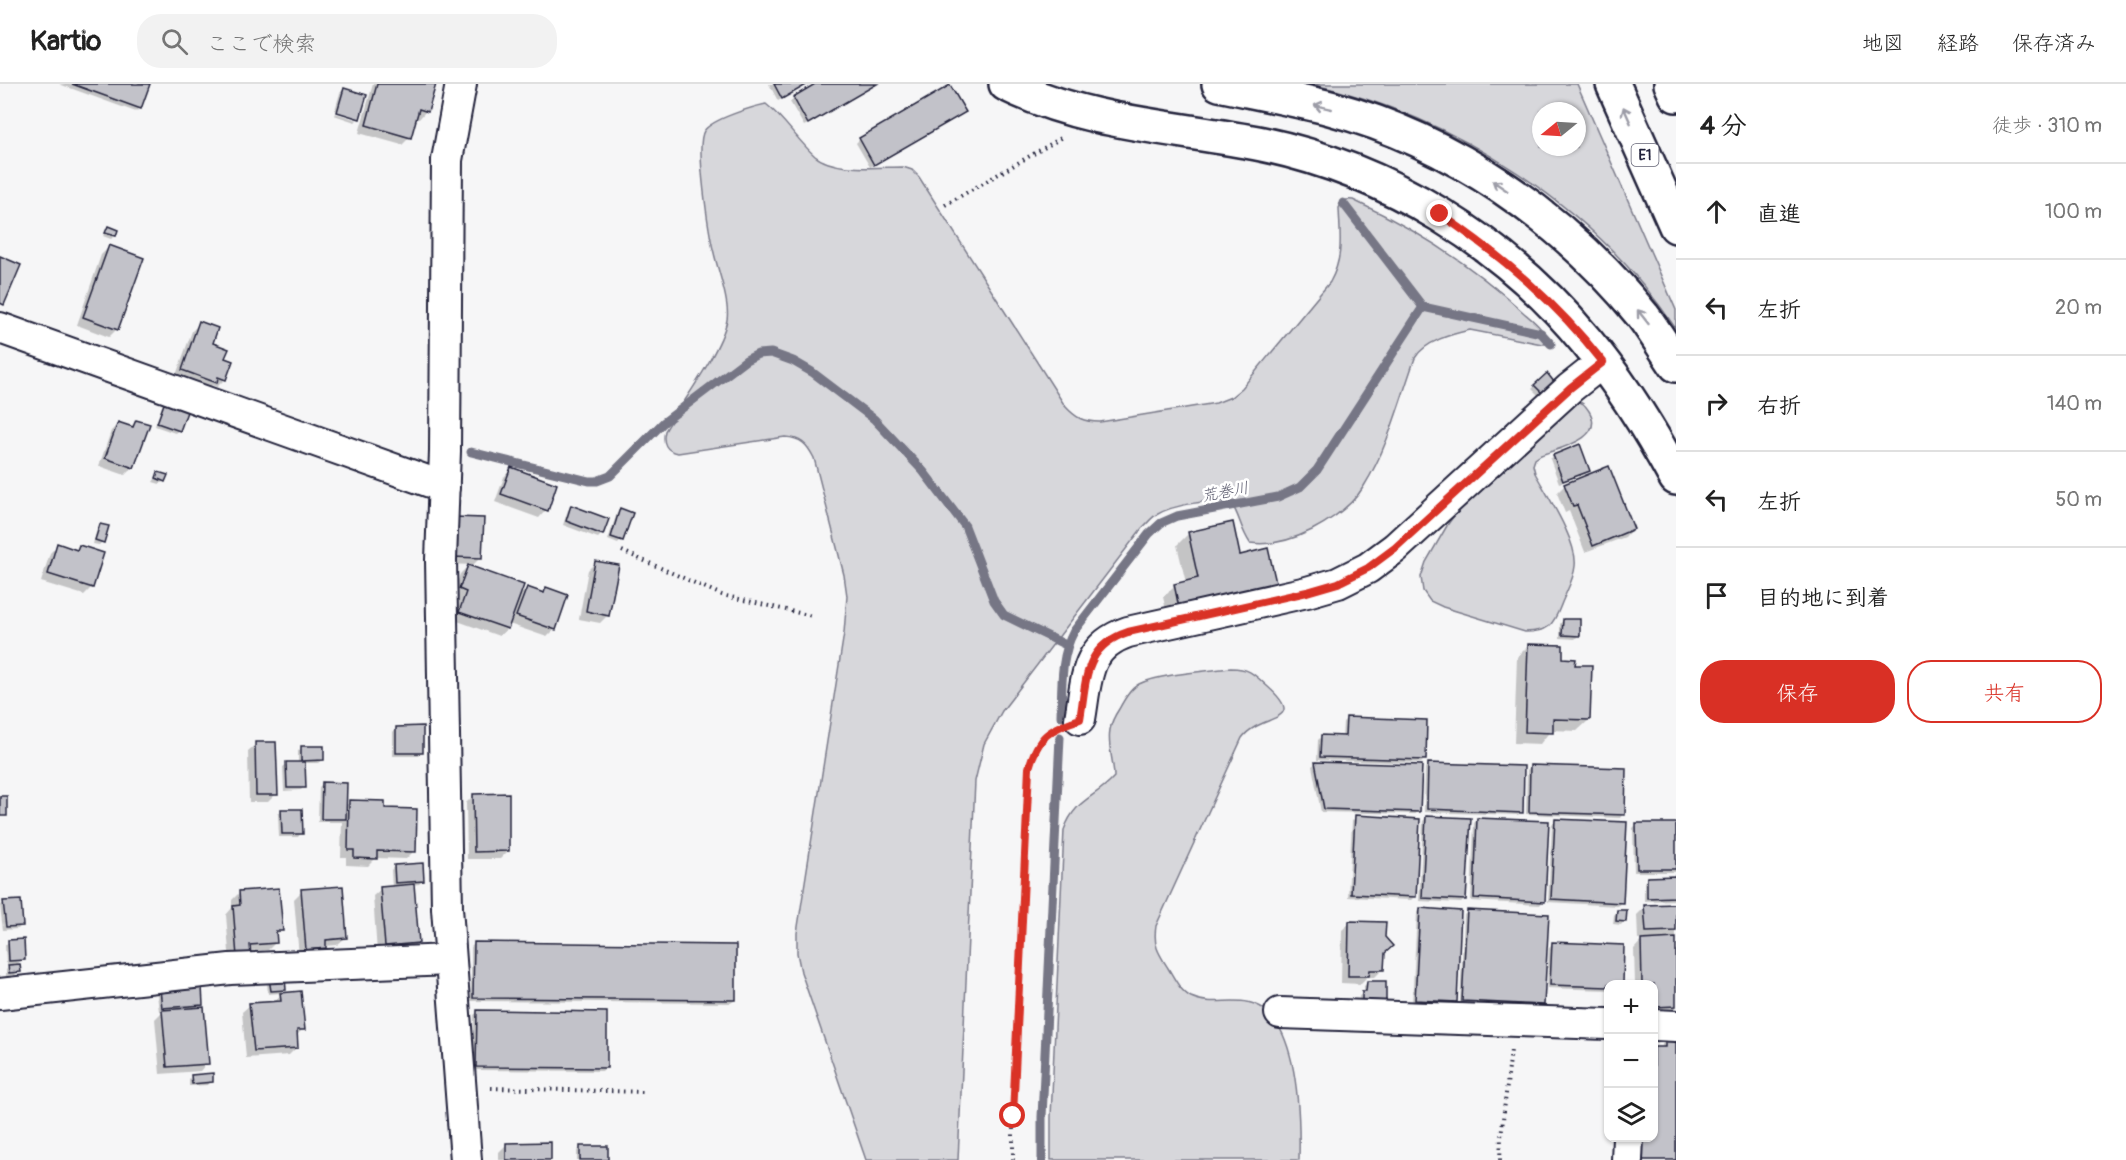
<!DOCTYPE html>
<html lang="ja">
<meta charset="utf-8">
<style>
:root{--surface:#fff;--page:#f2f2f2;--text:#222;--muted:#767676;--line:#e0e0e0;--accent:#d93025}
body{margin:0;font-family:Pangolin,"Klee One",sans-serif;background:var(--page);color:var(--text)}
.controls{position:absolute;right:18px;bottom:18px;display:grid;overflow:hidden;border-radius:12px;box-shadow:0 2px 4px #0004}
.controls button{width:54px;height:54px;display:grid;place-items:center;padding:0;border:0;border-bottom:2px solid var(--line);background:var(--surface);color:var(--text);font:30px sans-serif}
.compass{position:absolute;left:1532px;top:18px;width:54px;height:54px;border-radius:50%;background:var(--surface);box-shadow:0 2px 4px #0004;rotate:252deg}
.stop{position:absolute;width:18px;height:18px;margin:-14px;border:4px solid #d93025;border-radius:50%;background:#fff}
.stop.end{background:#d93025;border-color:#fff;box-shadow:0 2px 6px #0008}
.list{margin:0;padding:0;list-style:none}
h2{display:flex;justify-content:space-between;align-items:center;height:78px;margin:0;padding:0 24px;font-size:26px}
h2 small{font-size:20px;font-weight:400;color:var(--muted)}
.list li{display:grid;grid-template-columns:39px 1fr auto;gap:18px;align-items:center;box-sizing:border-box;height:96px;padding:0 24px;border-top:2px solid var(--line)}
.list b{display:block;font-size:22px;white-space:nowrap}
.list em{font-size:20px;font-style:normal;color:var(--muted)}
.actions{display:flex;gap:12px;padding:18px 24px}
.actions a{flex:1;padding:14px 0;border:2px solid var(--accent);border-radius:24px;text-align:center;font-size:21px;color:var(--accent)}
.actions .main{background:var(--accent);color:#fff}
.icon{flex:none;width:33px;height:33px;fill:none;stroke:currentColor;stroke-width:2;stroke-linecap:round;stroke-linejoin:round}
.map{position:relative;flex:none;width:1676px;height:1076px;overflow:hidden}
header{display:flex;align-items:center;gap:36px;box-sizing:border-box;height:84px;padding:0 30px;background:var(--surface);border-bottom:2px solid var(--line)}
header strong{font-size:28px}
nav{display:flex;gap:33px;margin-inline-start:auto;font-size:21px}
.search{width:420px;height:54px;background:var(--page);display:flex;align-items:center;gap:15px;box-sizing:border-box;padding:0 21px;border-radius:24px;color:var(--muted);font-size:22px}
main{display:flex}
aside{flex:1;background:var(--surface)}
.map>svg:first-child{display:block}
.green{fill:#d7d7db;stroke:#7c7c8b;stroke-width:1.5;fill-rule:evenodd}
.shadow{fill:#0003}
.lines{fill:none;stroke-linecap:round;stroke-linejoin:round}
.stream{stroke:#767685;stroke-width:9}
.building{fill:#c2c2c9;stroke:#22223b;stroke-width:1.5}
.minor-casing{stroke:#22223b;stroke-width:34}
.tertiary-casing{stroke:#22223b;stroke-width:38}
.motorway-casing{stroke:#22223b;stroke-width:38}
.path{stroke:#22223b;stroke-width:4;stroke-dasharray:1.5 4.5;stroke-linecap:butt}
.minor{stroke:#fff;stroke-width:30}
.tertiary{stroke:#fff;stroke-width:33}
.motorway{stroke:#fff;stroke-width:33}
.oneway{stroke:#9c9ca7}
.route{stroke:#d93025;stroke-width:8}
.labels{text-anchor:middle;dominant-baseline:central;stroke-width:5;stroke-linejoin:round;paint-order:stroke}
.shield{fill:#fff;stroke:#646476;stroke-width:1.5}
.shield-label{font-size:14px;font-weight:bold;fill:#22223b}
.water-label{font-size:16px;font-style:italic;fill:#5a5a6d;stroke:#fff}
</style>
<header>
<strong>Kartio</strong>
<div class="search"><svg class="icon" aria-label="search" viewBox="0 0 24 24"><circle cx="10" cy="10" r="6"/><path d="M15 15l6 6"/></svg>ここで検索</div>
<nav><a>地図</a><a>経路</a><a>保存済み</a></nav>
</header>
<main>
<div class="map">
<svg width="1676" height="1076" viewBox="0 0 1676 1076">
<rect width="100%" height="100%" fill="#f6f6f7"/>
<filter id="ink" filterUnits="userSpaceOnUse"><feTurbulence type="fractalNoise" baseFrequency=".0167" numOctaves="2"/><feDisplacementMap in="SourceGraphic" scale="12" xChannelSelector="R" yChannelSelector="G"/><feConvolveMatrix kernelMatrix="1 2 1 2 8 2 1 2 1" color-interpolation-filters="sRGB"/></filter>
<g filter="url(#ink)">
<g class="green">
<path d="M1311,0H1577L1676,226V245C1595,122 1454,32 1311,0ZM1541,27H1577V63H1541Z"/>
<path d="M766,20C785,35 797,56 815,72C834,88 878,83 903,83L912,86L919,93L1065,322C1076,334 1083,338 1100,338L1216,319L1231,313L1242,304L1330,198C1344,173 1340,152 1339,124C1342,117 1345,115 1353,116C1416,145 1472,181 1523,228C1531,235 1550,249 1546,260H1542L1470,246C1452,250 1425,257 1415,274C1400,316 1388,364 1364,402C1352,422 1331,436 1312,446C1292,456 1272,462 1250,459C1240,444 1240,432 1231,419C1213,414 1172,421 1156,431C1151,434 1147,440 1142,444L1002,627L984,660L975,697L958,1076H866L801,888L797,869V849L844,549L847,512L844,491L814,374C807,360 801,354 785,353L678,369C666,367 662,359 665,347C682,319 721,267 727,236C730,218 718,187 714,169C709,150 695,60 704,47C712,35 752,23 766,20Z"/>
<path d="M1574,317C1582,317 1585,321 1589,327C1606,355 1559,364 1541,371L1535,375L1533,381L1535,389C1547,411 1578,458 1575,482C1574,495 1566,508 1561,521C1553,542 1548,548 1525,548L1443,523L1430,517L1423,507L1421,493L1426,478L1448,440L1463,419Z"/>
<path d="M1231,584C1249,584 1254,590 1267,602C1310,640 1260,629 1242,654L1156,842C1153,861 1158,868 1168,884C1174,894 1180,907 1191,913C1216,925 1247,906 1270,930C1299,962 1300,1034 1299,1076H1051V1033L1064,746C1075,715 1094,715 1114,693C1114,677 1107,662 1110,646C1111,639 1115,631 1119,625C1124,616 1130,605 1139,600C1159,590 1208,587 1231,584Z"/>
</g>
<g class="shadow">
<polygon points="59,0 148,0 140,24 136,28"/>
<polygon points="373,0 434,0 426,27 419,35 415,34 410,53 402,61 359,49"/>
<polygon points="769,0 808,0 778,17"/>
<polygon points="818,0 877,0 804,42 790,18"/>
<polygon points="950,3 960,31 870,83 856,59 860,55"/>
<polygon points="344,5 358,33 335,26 340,9"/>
<polygon points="335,29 357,36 355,38 334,31"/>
<polygon points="108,144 114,152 111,155 103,152"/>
<polygon points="109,163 117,245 109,253 77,241 101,171"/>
<polygon points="200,239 211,260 223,275 225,295 217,303 212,301 208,306 175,294 192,247"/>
<polygon points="1546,291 1553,299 1539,312 1532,305"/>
<polygon points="165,318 179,346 175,349 155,342 162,322"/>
<polygon points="136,337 133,383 125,391 99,382 111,347 118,340 130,344"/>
<polygon points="1554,372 1588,386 1585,390 1559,399 1550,375"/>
<polygon points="511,385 546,426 539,434 495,418 504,393"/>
<polygon points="159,389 164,397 160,400 153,398"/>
<polygon points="1565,401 1632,445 1625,453 1585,468 1569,427 1565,429 1557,409"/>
<polygon points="571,423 602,450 598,454 563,441 568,426"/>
<polygon points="621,426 621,456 618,460 608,456 617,429"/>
<polygon points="483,436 481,473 473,481 445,480"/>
<polygon points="101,442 102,458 99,461 93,460 97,445"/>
<polygon points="1189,449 1239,472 1168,535 1163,513 1175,501 1186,499 1177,461"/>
<polygon points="58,461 75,467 79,463 92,503 84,511 41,498 50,469"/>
<polygon points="595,479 608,531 600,539 579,535 588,486"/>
<polygon points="468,482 518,513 527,504 542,509 546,505 566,512 554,546 547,553 509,540 507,545 499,552 452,535 459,515 453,513 460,490"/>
<polygon points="1563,536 1579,551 1575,555 1560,554 1560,540"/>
<polygon points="1528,562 1574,582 1589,636 1577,647 1551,646 1540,660 1514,659 1517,573"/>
<polygon points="1346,635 1424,676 1421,679 1317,676 1318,656 1321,653 1342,654 1343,638"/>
<polygon points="396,644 422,668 418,672 393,672 393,648"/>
<polygon points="256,660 276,710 268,718 249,718 248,667"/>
<polygon points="302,664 323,676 319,679 304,679 304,703 301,706 284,707 283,683 287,680 298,679 298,667"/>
<polygon points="1316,679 1419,727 1415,730 1321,728 1312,682"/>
<polygon points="1429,680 1521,728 1518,731 1424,728 1425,684"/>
<polygon points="1531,682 1623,730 1620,734 1526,730 1527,686"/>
<polygon points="322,700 345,723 350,717 383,725 414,767 406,775 376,774 368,782 346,781 346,773 341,773 342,738 318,738 319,703"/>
<polygon points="474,711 508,767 500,775 467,775 466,719"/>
<polygon points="282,727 301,749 298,753 279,753 278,730"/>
<polygon points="1356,733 1414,813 1411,816 1348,813 1352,737"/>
<polygon points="1427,733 1465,816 1461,819 1419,817 1423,737"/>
<polygon points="1478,735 1543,817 1540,821 1471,817 1474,739"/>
<polygon points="1556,736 1621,818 1618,822 1548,818 1552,740"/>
<polygon points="1637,740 1676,740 1676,788 1634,788 1633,744"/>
<polygon points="394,782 423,797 419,800 412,801 417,859 409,866 377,869 373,812 381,805 392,804 391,786"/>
<polygon points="1676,794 1676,816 1644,817 1644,798 1647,795"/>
<polygon points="302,807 345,854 337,861 325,862 317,871 299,873 294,815"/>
<polygon points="240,808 281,846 275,852 276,858 268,866 249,867 230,880 226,831 232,824 232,816"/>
<polygon points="4,819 21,842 18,845 3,846 0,822"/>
<polygon points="1676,822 1676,929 1654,930 1654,900 1635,900 1634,865 1643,855 1638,856 1637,831 1645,823"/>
<polygon points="1420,826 1455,918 1452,921 1412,919 1417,829"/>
<polygon points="1617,827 1624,837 1621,841 1613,840 1614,831"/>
<polygon points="1467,828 1542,921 1539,924 1460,920 1464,831"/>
<polygon points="1350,839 1383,869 1383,885 1375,893 1367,893 1360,900 1341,899 1342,846"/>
<polygon points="9,858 23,876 18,879 19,887 15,891 6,892 6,886 11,880 6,880 5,861"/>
<polygon points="475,859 735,916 731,919 471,917 471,863"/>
<polygon points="1552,860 1622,862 1621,900 1608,900 1608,906 1547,904 1549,863"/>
<polygon points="270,896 285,905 281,909 268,910 267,899"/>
<polygon points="1368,898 1384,916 1381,920 1359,919 1359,912 1364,909 1364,902"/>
<polygon points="161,906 202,920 197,925 207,979 200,987 160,990 155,935 163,927 159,927 157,910"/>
<polygon points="281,911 303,945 296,952 297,963 289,971 246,974 242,928 250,921 273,919"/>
<polygon points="478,928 605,984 602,987 473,986 474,931"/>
<polygon points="1665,957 1676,957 1676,1076 1640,1054 1654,1054 1654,964 1662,964 1662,960"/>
<polygon points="192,992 211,997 208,1001 189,1002 189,995"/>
<polygon points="507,1060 549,1076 499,1076 499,1068"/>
<polygon points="580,1064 606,1076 577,1076 577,1067"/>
</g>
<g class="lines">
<g class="stream">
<polyline points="1343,119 1423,223 1541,249 1551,260"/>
<polyline points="471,368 589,397 597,397 610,392 664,338 746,276 758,270 771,269 793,277 812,288 874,335 923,387 965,442 994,517 1004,531 1066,561"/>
<path d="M1061,632C1062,603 1060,573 1074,547L1149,450L1161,439L1177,432L1278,413L1300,403L1317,386L1423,223"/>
<polyline points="1042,1076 1042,1033 1060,653"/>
</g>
</g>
<g class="building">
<polygon points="72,0 150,0 141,25"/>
<polygon points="377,0 436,0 428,28 419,25 411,54 366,41"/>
<polygon points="774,0 808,0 782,15"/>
<polygon points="815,0 877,0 808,40 793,13"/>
<polygon points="950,1 966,28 874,81 859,54"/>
<polygon points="344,4 367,11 360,35 337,28"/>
<polygon points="108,142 118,146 116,152 105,149"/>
<polygon points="109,161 144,174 118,246 83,233"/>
<polygon points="0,172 21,181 4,221 0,219"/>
<polygon points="199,237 218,244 213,259 229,265 225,274 233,277 226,296 218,293 217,299 182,286"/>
<polygon points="1547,289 1555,299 1543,310 1534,301"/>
<polygon points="165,317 188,325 180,347 157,339"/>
<polygon points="136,336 150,340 134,384 105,374 118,338 133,343"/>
<polygon points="1580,360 1590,387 1563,397 1553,371"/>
<polygon points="1609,382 1634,445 1593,462 1577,421 1573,422 1564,400"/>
<polygon points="511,383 557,400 548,427 501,410"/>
<polygon points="158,388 168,391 165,398 156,394"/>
<polygon points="571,421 609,435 603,451 566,437"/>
<polygon points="620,424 633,429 623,457 611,453"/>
<polygon points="454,433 484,434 482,474 452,473"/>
<polygon points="1233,438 1240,471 1268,464 1277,503 1179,524 1174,500 1198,494 1188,448"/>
<polygon points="100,440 109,442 104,459 95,456"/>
<polygon points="57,459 77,466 79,461 104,469 93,504 48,490"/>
<polygon points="595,477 619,481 609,532 586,527"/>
<polygon points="468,481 524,501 508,545 459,528 466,508 459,505"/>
<polygon points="527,503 544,509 546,503 568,511 556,546 516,532"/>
<polygon points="1563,535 1580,535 1580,552 1562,551"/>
<polygon points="1528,560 1563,561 1563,574 1576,575 1575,581 1592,581 1590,636 1553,635 1553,649 1525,648"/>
<polygon points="1346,633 1427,636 1426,676 1320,673 1321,651 1345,652"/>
<polygon points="423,642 423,669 396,669 396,643"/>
<polygon points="255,658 276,658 278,711 256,711"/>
<polygon points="301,662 324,662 324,676 301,677"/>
<polygon points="286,678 305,678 306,704 287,704"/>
<polygon points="1315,678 1422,681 1420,728 1324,725"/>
<polygon points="1428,679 1524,682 1523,729 1427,725"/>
<polygon points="1530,681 1626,684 1625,731 1529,728"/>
<polygon points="322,698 347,699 346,735 321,735"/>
<polygon points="509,709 509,767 474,768 473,710"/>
<rect x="0" y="712" width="7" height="20"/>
<polygon points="349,716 385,717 385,724 417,725 416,768 377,767 377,775 354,774 354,766 348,766"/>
<polygon points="281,725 302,725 303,750 282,750"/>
<polygon points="1355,731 1420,735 1416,813 1351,810"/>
<polygon points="1426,732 1471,734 1466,816 1422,814"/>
<polygon points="1477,734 1549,737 1545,818 1474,814"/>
<polygon points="1555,735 1627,738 1623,819 1551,815"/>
<polygon points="1636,739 1676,739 1676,785 1637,785"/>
<polygon points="423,779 424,797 395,799 394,781"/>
<polygon points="1676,792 1676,813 1647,814 1647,793"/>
<polygon points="414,800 419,859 385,862 380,803"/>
<polygon points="343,802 347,854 326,856 326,864 306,866 301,805"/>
<polygon points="279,804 283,847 276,847 277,859 250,861 251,872 237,873 233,822 240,821 239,807"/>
<polygon points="21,816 23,842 6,843 3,817"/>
<polygon points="1676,820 1676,847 1646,848 1644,821"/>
<polygon points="1420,824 1461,827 1457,918 1415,916"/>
<polygon points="1467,826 1549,830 1544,921 1462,917"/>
<polygon points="1617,826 1627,826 1626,838 1616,837"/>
<polygon points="1349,837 1386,838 1385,853 1393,862 1385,869 1384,886 1370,886 1369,892 1348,892"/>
<polygon points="1676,854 1676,922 1654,923 1654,900 1642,900 1641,856"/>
<polygon points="24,855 25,876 9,877 8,856"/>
<polygon points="474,858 736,861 736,916 473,914"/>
<polygon points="1552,858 1624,861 1623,900 1608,900 1608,903 1550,901"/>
<polygon points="20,880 21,888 9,889 8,881"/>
<polygon points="285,893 286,906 271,907 269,894"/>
<polygon points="1367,897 1386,897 1386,917 1362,916 1362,907 1366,907"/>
<polygon points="202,902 203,921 162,924 160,905"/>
<polygon points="301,907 305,946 297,946 298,964 254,967 249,919 281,917 280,909"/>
<polygon points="204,923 209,980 167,983 162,926"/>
<polygon points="477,926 607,928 607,984 476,983"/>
<polygon points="1665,955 1676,956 1676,1076 1642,1076 1643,1054 1654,1054 1654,963 1665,963"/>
<polygon points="213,989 213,998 192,1000 191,991"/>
<polygon points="551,1058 551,1076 506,1076 506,1059"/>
<rect x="580" y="1062" width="28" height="14"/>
</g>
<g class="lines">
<defs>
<g id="minor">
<polyline points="461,0 447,76 445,367 441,476 447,824 466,1076"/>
<polyline points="0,244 444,403"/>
<path d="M1080,635C1087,595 1084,563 1128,548L1307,508L1338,499L1368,484L1395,464L1570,304L1603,278"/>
<polyline points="0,910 230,885 450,876"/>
<polyline points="1280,929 1608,940"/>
<polyline points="1654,941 1676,942"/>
<polyline points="1627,1076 1628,1054"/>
</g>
<path id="tertiary" d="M1006,0C1086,40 1176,43 1262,60C1387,86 1505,158 1586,257C1621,299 1650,346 1676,394"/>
<g id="motorway">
<path d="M1219,0C1256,8 1294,15 1330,24C1453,57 1564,134 1643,232C1655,248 1665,265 1676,281"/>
<polyline points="1613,0 1676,142"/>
<polyline points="1671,0 1676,11"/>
</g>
</defs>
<use href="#minor" class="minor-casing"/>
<use href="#tertiary" class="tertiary-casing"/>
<use href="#motorway" class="motorway-casing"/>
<g class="path">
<polyline points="945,121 1061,54"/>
<polyline points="622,467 722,511 812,532"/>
<polyline points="491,1004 645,1008"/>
<path d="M1013,1076V1032L1029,684C1034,667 1039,655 1054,646"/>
<polyline points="1500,1076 1501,1053 1511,966"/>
</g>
<use href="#minor" class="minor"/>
<use href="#tertiary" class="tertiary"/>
<use href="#motorway" class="motorway"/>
</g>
<defs><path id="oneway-shaft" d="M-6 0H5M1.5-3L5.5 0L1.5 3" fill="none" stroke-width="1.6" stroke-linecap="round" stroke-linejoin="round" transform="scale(1.5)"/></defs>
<g class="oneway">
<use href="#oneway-shaft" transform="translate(1323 23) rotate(-167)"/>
<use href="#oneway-shaft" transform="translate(1627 31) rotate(-114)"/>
<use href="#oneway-shaft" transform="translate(1500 102) rotate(-146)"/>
<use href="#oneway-shaft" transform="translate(1643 233) rotate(-128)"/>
</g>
</g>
<g class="lines" filter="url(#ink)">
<path class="route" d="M1013,1032L1029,684C1038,652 1049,645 1080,635C1087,595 1083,563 1128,548L1307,508L1338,499L1368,484L1395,464L1570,304L1603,278C1556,218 1503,173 1440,130"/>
</g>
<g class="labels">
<rect class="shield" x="1631.5" y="60" width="27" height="22" rx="4.5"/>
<g class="shield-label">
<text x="1645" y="71">E1</text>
</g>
<g class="water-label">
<text transform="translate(1225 408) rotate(-11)">荒巻川</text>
</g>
</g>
</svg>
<div class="controls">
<button>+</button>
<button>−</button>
<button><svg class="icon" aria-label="layers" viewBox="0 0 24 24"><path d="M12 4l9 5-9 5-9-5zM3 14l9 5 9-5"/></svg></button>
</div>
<svg class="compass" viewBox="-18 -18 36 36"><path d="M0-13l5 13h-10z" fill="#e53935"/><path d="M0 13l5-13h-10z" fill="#767676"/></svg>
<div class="stop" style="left:1013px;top:1032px"></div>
<div class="stop end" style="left:1440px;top:130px"></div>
</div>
<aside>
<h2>4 分<small>徒歩 · 310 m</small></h2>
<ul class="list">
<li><svg class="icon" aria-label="ahead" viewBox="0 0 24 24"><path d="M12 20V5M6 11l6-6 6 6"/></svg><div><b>直進</b></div><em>100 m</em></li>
<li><svg class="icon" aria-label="left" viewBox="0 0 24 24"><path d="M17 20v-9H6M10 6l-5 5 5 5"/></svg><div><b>左折</b></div><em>20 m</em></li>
<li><svg class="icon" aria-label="right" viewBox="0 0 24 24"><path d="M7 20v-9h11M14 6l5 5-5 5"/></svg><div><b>右折</b></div><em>140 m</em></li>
<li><svg class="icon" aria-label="left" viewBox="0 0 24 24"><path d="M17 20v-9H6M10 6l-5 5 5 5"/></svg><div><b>左折</b></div><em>50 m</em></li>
<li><svg class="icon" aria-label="arrive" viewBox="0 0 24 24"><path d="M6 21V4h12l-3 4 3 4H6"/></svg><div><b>目的地に到着</b></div></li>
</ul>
<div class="actions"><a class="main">保存</a><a>共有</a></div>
</aside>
</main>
